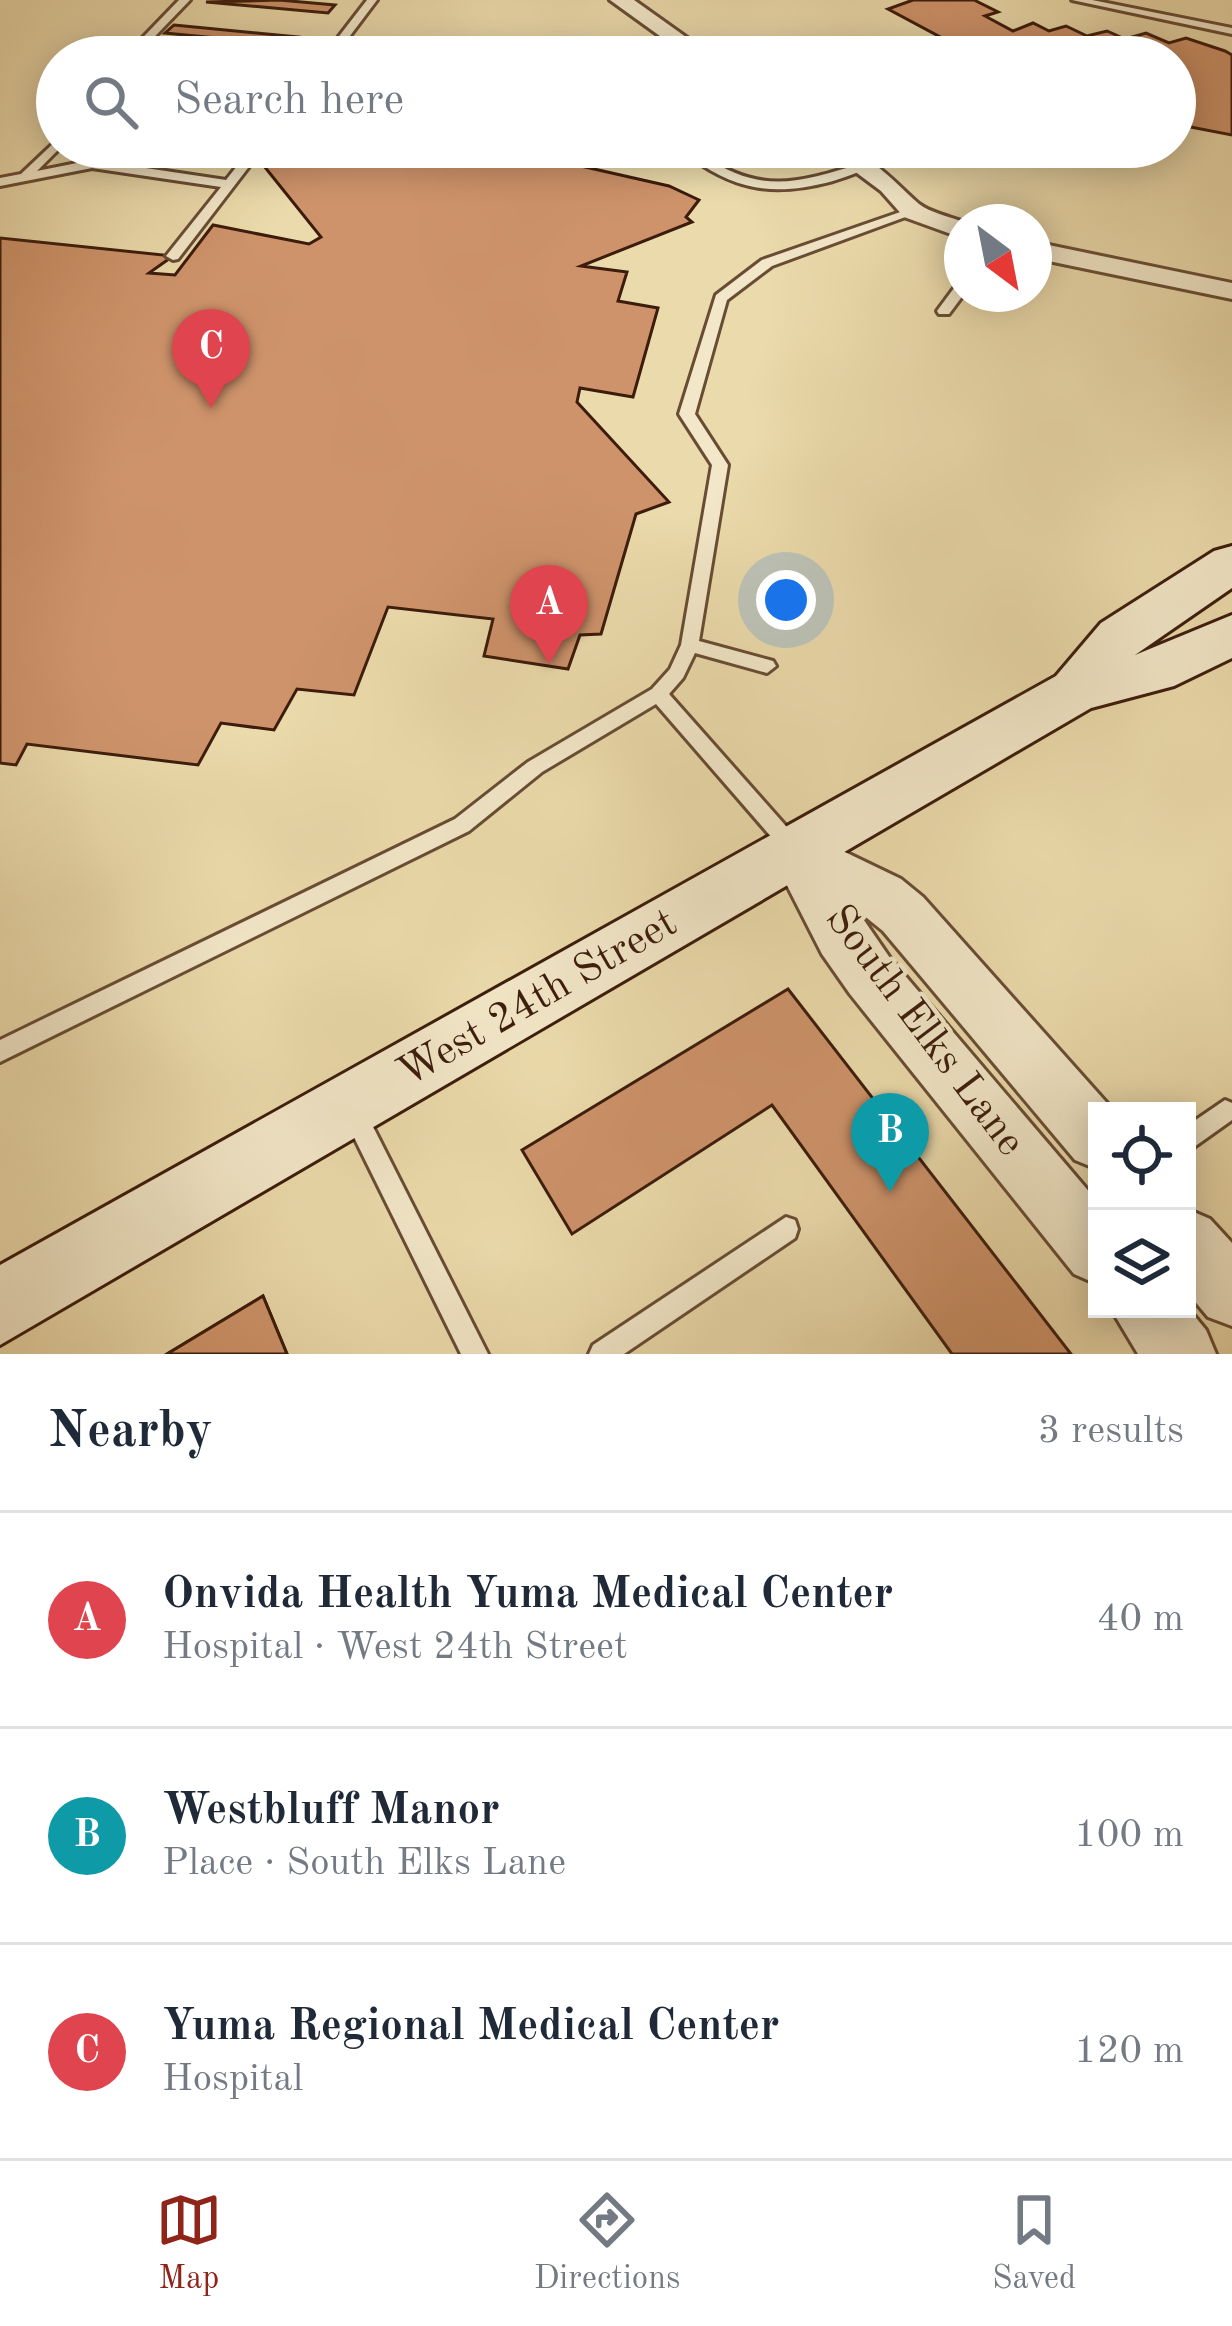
<!DOCTYPE html>
<meta charset="utf-8">
<style>
:root{--surface:#fff;--page:#f2f2f3;--text:#1f2937;--muted:#747a83;--line:#e0e1e3;--accent:#8f2418}
body{margin:0;font-family:"Old Standard TT",serif;background:var(--page);color:var(--text)}
.controls{position:absolute;right:36px;bottom:36px;display:grid;overflow:hidden;border-radius:0px;box-shadow:0 6px 30px #0003}
.controls button{width:108px;height:108px;display:grid;place-items:center;padding:0;border:0;border-bottom:3px solid var(--line);background:var(--surface);color:var(--text);font:60px sans-serif}
.compass{position:absolute;left:944px;top:204px;width:108px;height:108px;border-radius:50%;background:var(--surface);box-shadow:0 6px 30px #0003;rotate:148deg}
.you{position:absolute;left:786px;top:600px;width:42px;height:42px;margin:-30px;border:9px solid #fff;border-radius:50%;background:#1a73e8;box-shadow:0 0 0 18px #1a73e833}
.badge{display:grid;place-items:center;width:78px;height:78px;border-radius:50%;background:var(--accent);color:#fff;font-size:39px;font-weight:700}
.pin{position:absolute;translate:-50% -99px;filter:drop-shadow(0 3px 6px #0008)}
.pin::after{content:'';position:absolute;top:63px;width:42px;height:36px;background:inherit;clip-path:polygon(0 0,100% 0,50% 100%)}
.list{margin:0;padding:0;list-style:none}
h2{display:flex;justify-content:space-between;align-items:center;height:156px;margin:0;padding:0 48px;font-size:51px}
h2 small{font-size:39px;font-weight:400;color:var(--muted)}
.list li{display:grid;grid-template-columns:78px 1fr auto;gap:36px;align-items:center;box-sizing:border-box;height:216px;padding:0 48px;border-top:3px solid var(--line)}
.list b{display:block;font-size:45px;white-space:nowrap}
.list p{margin:0;font-size:39px;white-space:nowrap;color:var(--muted)}
.list em{font-size:39px;font-style:normal;color:var(--muted)}
.icon{flex:none;width:66px;height:66px;fill:none;stroke:currentColor;stroke-width:2;stroke-linecap:round;stroke-linejoin:round}
.map{position:relative;flex:none;width:1232px;height:1354px;overflow:hidden}
.search{position:absolute;background:var(--surface);box-shadow:0 6px 30px #0003;left:36px;right:36px;top:36px;height:132px;display:flex;align-items:center;gap:30px;box-sizing:border-box;padding:0 42px;border-radius:66px;color:var(--muted);font-size:45px}
.sheet{height:804px;background:var(--surface)}
nav{display:flex;justify-content:space-around;align-items:center;box-sizing:border-box;height:168px;border-top:3px solid var(--line);background:var(--surface);font-size:33px;color:var(--muted)}
nav a{display:grid;justify-items:center;gap:6px}
nav .on{color:var(--accent)}
.map>svg:first-child{display:block}
.building{fill:#ce936b;stroke:#3c1c0c;stroke-width:3}
.lines{fill:none;stroke-linecap:round;stroke-linejoin:round}
.service-casing{stroke:#684c34;stroke-width:6}
.minor-casing{stroke:#684c34;stroke-width:6}
.tertiary-casing{stroke:#684c34;stroke-width:6}
.secondary-casing{stroke:#3c1c0c;stroke-width:6}
.service{fill:#f2e7c8;fill-rule:evenodd}
.minor{fill:#f2e7c8;fill-rule:evenodd}
.tertiary{fill:#f2e7c8;fill-rule:evenodd}
.secondary{fill:#f2e7c8;fill-rule:evenodd}
.labels{text-anchor:middle;dominant-baseline:central;stroke-width:9;stroke-linejoin:round;paint-order:stroke}
.near-street-label{font-size:42px;fill:#3c1c0c;stroke:#f2e7c8}
</style>
<div class="map">
<svg width="1232" height="1354" viewBox="0 0 1232 1354">
<rect width="100%" height="100%" fill="#ebdaab"/>
<filter id="stains"><feTurbulence type="fractalNoise" baseFrequency=".00167" numOctaves="4"/><feColorMatrix values="0 0 0 0 .2 0 0 0 0 .09 0 0 0 0 .02 0 0 0 .5 -.17"/></filter>
<radialGradient id="worn" r=".72"><stop offset=".6" stop-color="#630" stop-opacity="0"/><stop offset="1" stop-color="#630" stop-opacity=".3"/></radialGradient>
<g class="building">
<polygon points="279,0 335,5 328,13 206,2"/>
<polygon points="913,0 974,0 998,12 985,16 1013,31 1033,23 1049,31 1066,26 1087,36 1107,31 1125,39 1146,33 1169,43 1186,38 1225,51 1232,55 1232,135 1175,124 1175,57 1053,57 1008,45 976,56 888,9"/>
<polygon points="174,25 298,37 291,45 165,33"/>
<polygon points="164,46 282,57 156,55"/>
<polygon points="323,148 325,156 482,154 572,164 669,186 699,200 686,217 692,222 581,266 627,272 618,301 658,308 633,397 580,388 577,402 669,502 636,514 601,634 580,635 568,669 484,656 493,619 388,607 354,695 297,689 274,730 221,723 198,765 27,744 16,765 0,763 0,238 173,256 149,273 175,275 213,225 309,244 321,237 264,166 281,163 279,153"/>
<polygon points="788,989 1071,1354 952,1354 772,1105 572,1234 522,1150"/>
<polygon points="263,1296 287,1354 167,1354"/>
<polygon points="263,1296 287,1354 167,1354"/>
</g>
<g class="lines">
<defs>
<g id="service">
<polygon points="179,0 190,0 135,57 124,57"/>
<polygon points="367,0 377,0 334,57 323,57"/>
<polygon points="1072,0 1092,0 1232,28 1232,34"/>
<polygon points="57,140 57,147 61,147 37,171 92,160 226,180 252,147 264,147 178,259 173,260 166,256 221,187 92,168 0,186 0,178 21,174"/>
<path d="M694,147H706L703,155C762,196 800,182 863,163L869,167C858,173 845,177 833,181C777,196 740,192 693,159Z"/>
<polygon points="909,209 919,212 772,266 727,300 695,414 728,465 699,641 773,661 776,666 767,673 695,653 683,678 669,694 800,842 803,848 800,854 793,856 786,854 656,704 542,772 469,831 0,1062 0,1040 455,819 528,762 652,689 670,669 681,645 712,465 679,414 716,295 762,260"/>
<polygon points="962,283 964,294 949,314 939,314 937,311 957,284"/>
<polygon points="353,1100 361,1103 488,1354 461,1354 345,1119 342,1111 345,1103"/>
<polygon points="1225,1100 1232,1103 1232,1120 1187,1152 1187,1126"/>
<polygon points="786,1217 795,1220 798,1229 795,1238 624,1354 589,1354 593,1345"/>
</g>
<g id="minor">
<polygon points="610,0 634,0 714,57 689,57"/>
<path d="M822,147C867,147 887,176 919,204C931,213 950,217 964,222L962,238L904,217L881,191Z"/>
<polygon points="1034,242 1232,283 1232,299 1034,258"/>
</g>
<g id="tertiary">
<polygon points="797,829 901,879 923,897 1114,1111 1097,1111 1097,1169 1075,1160 883,931 857,910 890,958 1097,1201 1097,1284 1074,1274 850,994 822,954 770,852 778,836"/>
<polygon points="1187,1209 1210,1219 1232,1243 1232,1326 1208,1317 1187,1292"/>
<polygon points="1187,1307 1206,1330 1216,1354 1138,1354 1111,1309"/>
</g>
<polygon id="secondary" points="1232,546 1232,588 1135,655 1232,615 1232,658 1174,686 1091,708 0,1345 0,1265 1056,676 1101,623 1214,551"/>
</defs>
<use href="#service" class="service-casing"/>
<use href="#minor" class="minor-casing"/>
<use href="#tertiary" class="tertiary-casing"/>
<use href="#secondary" class="secondary-casing"/>
<use href="#service" class="service"/>
<use href="#minor" class="minor"/>
<use href="#tertiary" class="tertiary"/>
<use href="#secondary" class="secondary"/>
</g>
<g class="labels">
<g class="near-street-label">
<text transform="translate(538 999) rotate(-30)">West 24th Street</text>
<text transform="translate(924 1031) rotate(53)">South Elks Lane</text>
</g>
</g>
<rect width="100%" height="100%" filter="url(#stains)"/>
<rect width="100%" height="100%" fill="url(#worn)"/>
</svg>
<div class="controls">
<button><svg class="icon" aria-label="locate" viewBox="0 0 24 24"><circle cx="12" cy="12" r="6"/><path d="M12 2v4M12 18v4M2 12h4M18 12h4"/></svg></button>
<button><svg class="icon" aria-label="layers" viewBox="0 0 24 24"><path d="M12 4l9 5-9 5-9-5zM3 14l9 5 9-5"/></svg></button>
</div>
<svg class="compass" viewBox="-18 -18 36 36"><path d="M0-13l5 13h-10z" fill="#e53935"/><path d="M0 13l5-13h-10z" fill="#747a83"/></svg>
<div class="you"></div>
<div class="pin badge" style="left:549px;top:664px;background:#e0444e">A</div>
<div class="pin badge" style="left:890px;top:1192px;background:#0f9aa8">B</div>
<div class="pin badge" style="left:211px;top:408px;background:#e0444e">C</div>
<div class="search"><svg class="icon" aria-label="search" viewBox="0 0 24 24"><circle cx="10" cy="10" r="6"/><path d="M15 15l6 6"/></svg>Search here</div>
</div>
<section class="sheet">
<h2>Nearby<small>3 results</small></h2>
<ul class="list">
<li><span class="badge" style="background:#e0444e">A</span><div><b>Onvida Health Yuma Medical Center</b><p>Hospital · West 24th Street</p></div><em>40 m</em></li>
<li><span class="badge" style="background:#0f9aa8">B</span><div><b>Westbluff Manor</b><p>Place · South Elks Lane</p></div><em>100 m</em></li>
<li><span class="badge" style="background:#e0444e">C</span><div><b>Yuma Regional Medical Center</b><p>Hospital</p></div><em>120 m</em></li>
</ul>
</section>
<nav>
<a class="on"><svg class="icon" aria-label="map" viewBox="0 0 24 24"><path d="M3 6l6-2 6 2 6-2v14l-6 2-6-2-6 2zM9 4v14M15 6v14"/></svg>Map</a>
<a><svg class="icon" aria-label="directions" viewBox="0 0 24 24"><path d="M12 3l9 9-9 9-9-9zM9 14v-3h6M13 9l2 2-2 2"/></svg>Directions</a>
<a><svg class="icon" aria-label="saved" viewBox="0 0 24 24"><path d="M7 4h10v16l-5-4-5 4z"/></svg>Saved</a>
</nav>
